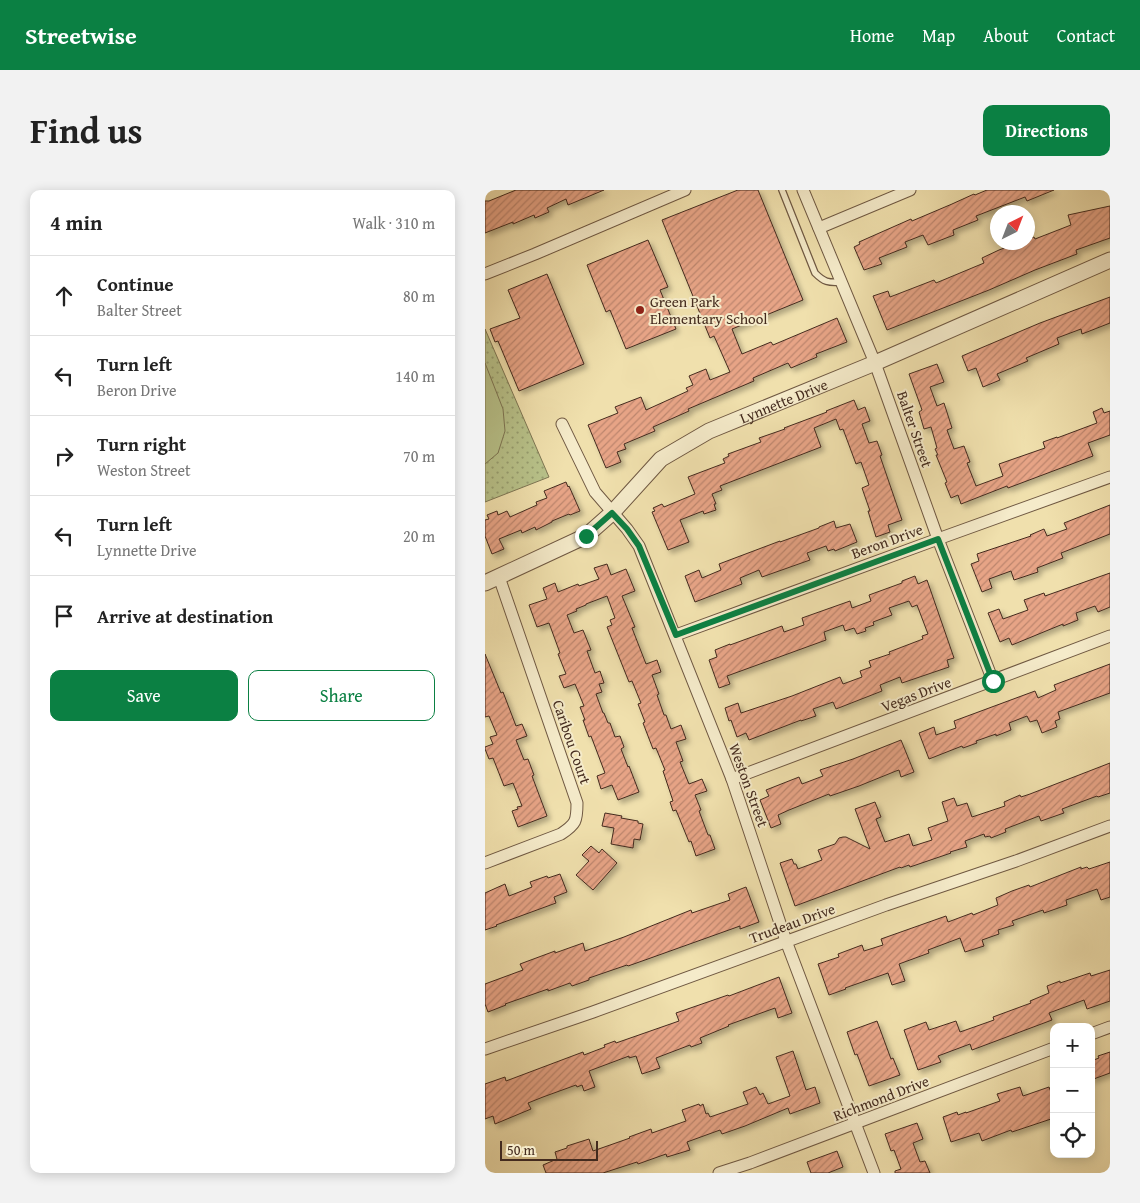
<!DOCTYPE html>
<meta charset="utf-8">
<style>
:root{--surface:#fff;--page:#f2f2f2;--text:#222;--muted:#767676;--line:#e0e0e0;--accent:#0b8043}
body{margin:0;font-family:"Gentium Book Plus",serif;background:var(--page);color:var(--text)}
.controls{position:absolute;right:15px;bottom:15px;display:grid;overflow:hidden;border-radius:10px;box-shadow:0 2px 12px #0003}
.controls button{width:45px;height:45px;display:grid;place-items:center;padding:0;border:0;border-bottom:1px solid var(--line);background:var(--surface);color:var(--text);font:25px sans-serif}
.compass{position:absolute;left:505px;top:15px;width:45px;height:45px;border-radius:50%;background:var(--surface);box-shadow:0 2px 12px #0003;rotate:42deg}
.scale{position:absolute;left:15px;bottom:12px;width:98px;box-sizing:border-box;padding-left:5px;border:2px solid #442b1e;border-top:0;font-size:14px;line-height:18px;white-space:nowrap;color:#442b1e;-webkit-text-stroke:4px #f5ebca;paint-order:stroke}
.stop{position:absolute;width:15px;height:15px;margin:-11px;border:4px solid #0b8043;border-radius:50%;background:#fff}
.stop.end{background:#0b8043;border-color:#fff;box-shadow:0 1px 5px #0008}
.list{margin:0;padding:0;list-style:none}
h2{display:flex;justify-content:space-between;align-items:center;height:65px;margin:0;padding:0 20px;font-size:21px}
h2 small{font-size:16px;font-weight:400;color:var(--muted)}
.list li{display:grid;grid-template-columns:32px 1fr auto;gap:15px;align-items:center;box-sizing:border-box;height:80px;padding:0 20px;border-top:1px solid var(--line)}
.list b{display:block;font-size:19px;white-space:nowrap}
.list p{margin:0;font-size:16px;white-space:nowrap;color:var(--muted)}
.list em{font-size:16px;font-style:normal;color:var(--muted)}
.actions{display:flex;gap:10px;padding:15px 20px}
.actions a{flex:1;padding:11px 0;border:1px solid var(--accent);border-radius:10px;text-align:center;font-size:18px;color:var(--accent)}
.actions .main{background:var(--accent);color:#fff}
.icon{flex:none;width:28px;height:28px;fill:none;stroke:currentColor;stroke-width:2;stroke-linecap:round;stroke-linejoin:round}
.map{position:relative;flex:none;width:625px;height:983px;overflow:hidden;border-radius:10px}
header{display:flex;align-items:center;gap:30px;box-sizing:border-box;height:70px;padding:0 25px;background:var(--accent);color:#fff}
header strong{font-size:24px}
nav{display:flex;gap:28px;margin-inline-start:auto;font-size:18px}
.intro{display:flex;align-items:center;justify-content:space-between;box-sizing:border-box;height:120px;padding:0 30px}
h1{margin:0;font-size:35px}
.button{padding:12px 22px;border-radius:10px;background:var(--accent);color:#fff;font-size:18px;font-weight:700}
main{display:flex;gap:30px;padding:0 30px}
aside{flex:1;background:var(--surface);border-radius:10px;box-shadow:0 2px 12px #0003}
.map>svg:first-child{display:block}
.green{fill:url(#green-dots);stroke:#7e7654}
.pitch{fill:#b8c28a;stroke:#7e7654}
.building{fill:url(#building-hatch);stroke:#442b1e;filter:url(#shadow)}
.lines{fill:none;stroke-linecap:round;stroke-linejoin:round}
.service-casing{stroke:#6f5842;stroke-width:8}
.minor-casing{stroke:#6f5842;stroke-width:13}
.tertiary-casing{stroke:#6f5842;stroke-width:17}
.service{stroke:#f5ebca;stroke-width:5.5}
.minor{stroke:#f5ebca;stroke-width:11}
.tertiary{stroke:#f5ebca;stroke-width:15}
.route{stroke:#0b8043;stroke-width:6}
.poi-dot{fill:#8f2418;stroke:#f5ebca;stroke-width:2}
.labels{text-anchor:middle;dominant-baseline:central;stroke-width:4;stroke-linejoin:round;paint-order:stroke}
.poi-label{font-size:15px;fill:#442b1e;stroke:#f5ebca;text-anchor:start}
.street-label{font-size:15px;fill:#442b1e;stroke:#f5ebca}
</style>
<header>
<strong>Streetwise</strong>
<nav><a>Home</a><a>Map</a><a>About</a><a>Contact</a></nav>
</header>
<div class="intro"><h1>Find us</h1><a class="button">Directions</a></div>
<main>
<aside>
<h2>4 min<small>Walk · 310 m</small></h2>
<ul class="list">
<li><svg class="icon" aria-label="ahead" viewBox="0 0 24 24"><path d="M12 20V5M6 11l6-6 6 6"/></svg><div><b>Continue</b><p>Balter Street</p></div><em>80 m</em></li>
<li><svg class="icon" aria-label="left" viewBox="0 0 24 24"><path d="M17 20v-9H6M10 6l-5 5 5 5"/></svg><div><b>Turn left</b><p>Beron Drive</p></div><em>140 m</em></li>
<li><svg class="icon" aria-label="right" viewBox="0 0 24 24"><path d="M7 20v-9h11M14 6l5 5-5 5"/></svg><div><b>Turn right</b><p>Weston Street</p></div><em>70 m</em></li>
<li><svg class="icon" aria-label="left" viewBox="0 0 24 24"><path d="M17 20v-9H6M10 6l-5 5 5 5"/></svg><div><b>Turn left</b><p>Lynnette Drive</p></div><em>20 m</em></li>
<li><svg class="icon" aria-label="arrive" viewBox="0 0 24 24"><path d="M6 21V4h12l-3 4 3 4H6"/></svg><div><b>Arrive at destination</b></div></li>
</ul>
<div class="actions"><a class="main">Save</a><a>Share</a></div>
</aside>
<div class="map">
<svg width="625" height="983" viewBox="0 0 625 983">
<defs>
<pattern id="green-dots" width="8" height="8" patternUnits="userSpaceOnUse" patternTransform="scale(1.25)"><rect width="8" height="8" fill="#b8c28a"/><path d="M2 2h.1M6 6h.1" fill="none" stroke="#979e70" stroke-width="1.8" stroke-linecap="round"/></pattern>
<pattern id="building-hatch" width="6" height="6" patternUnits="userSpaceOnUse" patternTransform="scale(1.25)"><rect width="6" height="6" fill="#e7a486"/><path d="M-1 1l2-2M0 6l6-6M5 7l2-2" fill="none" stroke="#bd866d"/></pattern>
<filter id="shadow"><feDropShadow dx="3.5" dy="3.5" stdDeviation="2.5" flood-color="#0004"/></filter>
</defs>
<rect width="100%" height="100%" fill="#f0e0ad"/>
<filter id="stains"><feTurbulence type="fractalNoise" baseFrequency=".004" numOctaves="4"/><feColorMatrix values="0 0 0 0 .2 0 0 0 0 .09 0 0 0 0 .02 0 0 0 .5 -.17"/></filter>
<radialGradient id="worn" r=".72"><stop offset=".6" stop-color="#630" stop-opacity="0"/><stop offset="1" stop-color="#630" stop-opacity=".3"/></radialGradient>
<polygon class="green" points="0,139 64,287 0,312"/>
<polygon class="pitch" points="0,173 18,219 20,241 13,263 0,274"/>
<g class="building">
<polygon points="31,0 119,0 83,15 81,9 62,18 64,22 50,28 49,25 28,34 28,32 0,43 0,11 4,11"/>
<polygon points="253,0 273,0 318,110 247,139 257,164 286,152 288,155 352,128 362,152 331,164 332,167 306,178 303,173 268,188 269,191 203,219 204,221 168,237 170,241 139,254 141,259 132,262 136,272 121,278 103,235 133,223 130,217 156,207 161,220 203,201 201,198 208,195 204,186 221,179 225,190 245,182 229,146 225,148 177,30"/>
<polygon points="502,0 569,0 542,11 540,7 491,26 493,30 468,40 469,45 443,55 438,45 420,52 422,57 394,68 397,74 379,80 369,57 375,54 374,52 426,29 427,31 467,14 489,4 490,5"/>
<polygon points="625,16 625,48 591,60 592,64 550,80 504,100 402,140 388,106 403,101 405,107 449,90 451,93 499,73 497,68 514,60 535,52 542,52 542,50 549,47 550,49 586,35 583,25"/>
<polygon points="163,50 183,97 175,100 191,139 141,159 125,120 121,122 102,75"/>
<polygon points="62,84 99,174 34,201 13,151 10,152 5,139 35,128 23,100"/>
<polygon points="625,107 625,133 597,144 596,139 572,148 574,154 541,168 543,171 512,184 515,190 498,197 491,178 483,181 477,166 555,133"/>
<polygon points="452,174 459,192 445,197 452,216 459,213 467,238 462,240 469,259 479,256 485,272 482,273 491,296 518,286 514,274 560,258 558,252 572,247 572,248 612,233 608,222 617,218 619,223 625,221 625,245 603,253 608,266 523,298 522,296 476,314 473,305 466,308 460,293 462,292 451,265 453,265 450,259 452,258 446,237 439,239 434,222 437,220 424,184"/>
<polygon points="369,210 373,220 380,217 385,231 377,234 384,253 392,251 397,265 395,266 417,330 403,335 405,342 391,347 383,321 385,321 377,298 384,295 376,272 371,274 358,239 355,240 351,229 329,238 336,257 235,296 237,300 227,304 231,314 229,314 231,320 219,324 218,321 195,330 204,352 183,360 167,322 170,321 168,318 177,314 179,317 210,304 203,287 240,273 238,269 244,266 243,264 276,252 274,248 300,239 299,238 342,222 341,221"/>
<polygon points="81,292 83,297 84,296 95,321 85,325 84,324 67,331 67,332 51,340 50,337 37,343 36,340 14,349 19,359 7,364 0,346 0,330 4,329 2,325 12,321 13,325 22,321 25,327 52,315 51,312 62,308 59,301"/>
<polygon points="625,315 625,344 576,363 578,368 552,378 553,382 529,390 526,381 504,389 507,398 497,402 486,374 494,371 492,364 546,346 545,345 559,339 562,346 582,339 579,333"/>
<polygon points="349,331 351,338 365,334 372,352 350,361 349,359 343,361 341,356 322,363 325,370 277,387 274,380 255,388 257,394 210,412 200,386 214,380 217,388 236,380 234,374 295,351 295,352 334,338 334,337"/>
<polygon points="122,374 126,385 141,379 150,401 137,406 150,437 147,438 161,474 172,470 176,482 167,485 174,504 172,505 179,525 181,525 186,539 196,535 201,549 191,552 198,571 195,572 204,594 217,589 222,601 210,605 216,620 214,621 223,645 225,645 230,659 211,666 206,651 204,652 191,620 188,621 185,612 188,611 178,581 180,580 171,558 168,559 158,533 160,532 153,514 156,513 147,491 144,492 122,437 127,435 125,430 130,428 122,406 101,414 101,415 91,419 92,421 82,425 89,443 98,440 106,460 102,461 110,483 115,481 119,493 114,494 117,502 111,504 118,523 119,523 123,533 125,533 130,547 135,546 139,557 136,559 143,577 144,576 154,602 133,610 127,595 116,599 112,586 120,583 106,546 104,547 98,530 100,530 95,517 99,516 90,494 79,498 74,486 81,484 73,464 75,463 64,433 52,437 44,415 62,409 58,398 70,393 73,402 93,394 94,396 114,389 109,378"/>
<polygon points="625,383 625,417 613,422 610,416 591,423 593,430 578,436 578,434 527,455 524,448 515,452 503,423 514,419 518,429 543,420 539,410 559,403 560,406"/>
<polygon points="430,386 433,394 442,390 469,468 462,470 464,477 417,493 415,487 395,495 397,501 351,519 348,512 328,519 331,526 316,531 316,530 264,550 261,543 252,547 246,530 244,531 240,518 253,513 256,523 307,506 355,487 358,494 377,487 375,481 386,477 384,471 405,464 404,462 438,449 437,446 443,444 432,415 427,417 424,411 404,418 407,425 388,432 389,435 380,438 381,441 372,444 369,438 360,441 358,435 339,442 341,450 242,486 245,494 234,498 224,470 232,467 230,460 245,454 245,455 297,436 299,442 319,435 317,428 365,411 367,418 386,411 384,405 417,393 417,391"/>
<polygon points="0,464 16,503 18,502 31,536 37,534 42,546 31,550 39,570 43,569 49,585 47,586 62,626 33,637 27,621 33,619 32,617 37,616 28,593 19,596 8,568 4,569 0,559 0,557 8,554 5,547 12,545 4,526 0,527"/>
<polygon points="625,474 625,503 573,522 575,529 570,531 572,537 557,543 552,530 545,532 542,526 524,533 526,540 511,546 511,544 491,551 492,553 478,558 477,556 444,569 434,543 449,537 451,545 471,538 469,531 550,501 553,508 571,500 569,495"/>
<polygon points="416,550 429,582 416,587 414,580 411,581 374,596 345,606 344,604 304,620 293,625 296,634 286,638 275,610 284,606 281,600 314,587 317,594 338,586 335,580 368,569"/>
<polygon points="625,573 625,603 613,607 612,606 577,619 579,623 556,631 554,626 520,639 521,642 506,648 505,646 500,647 499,644 480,651 482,657 465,662 466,663 425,677 424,675 416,678 415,677 310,716 295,673 307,669 309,674 311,674 313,679 337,670 333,660 350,654 354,648 358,647 361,647 385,659 370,619 390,612 396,627 391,629 400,652 424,644 428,656 447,650 443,638 463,631 457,612 469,608 472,616 482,613 487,627 520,616 519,612 535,605 536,607 545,604"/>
<polygon points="120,623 137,626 136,628 153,631 153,633 158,634 155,650 149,649 148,658 126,654 129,638 117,636"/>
<polygon points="106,656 114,663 117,659 132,673 108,700 91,685 104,671 97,665"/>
<polygon points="625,672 625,707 616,710 612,699 581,710 582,715 559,723 558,720 527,731 529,735 513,740 514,744 497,750 499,756 480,762 475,748 443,760 444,763 414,774 420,791 407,795 403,783 360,798 361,799 344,805 333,774 354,767 353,764 377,755 379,761 398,755 396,749 461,726 463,732 487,723 488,725 513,715 511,708 527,701 544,695 545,697 596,677 596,679 602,677 604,679"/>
<polygon points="75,684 82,702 69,707 71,713 11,735 12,736 0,740 0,703 20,694 24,706 47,697 45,692 62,686 63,688"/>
<polygon points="261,697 274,732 255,739 255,736 160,770 143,776 142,775 104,788 104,790 87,796 85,793 63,801 63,799 20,814 21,815 3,822 0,814 0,794 38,780 35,774 70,761 70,763 98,753 100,761 139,747 206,720 207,723 245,710 243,704"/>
<polygon points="625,780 625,811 602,819 599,810 564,823 567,830 487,860 485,854 453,866 456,872 433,880 419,840 441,832 444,840 471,831 475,842 509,830 508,827 546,813 545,811 564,803 562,796 575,791 575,793 605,783 606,786"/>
<polygon points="294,787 307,823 293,828 290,818 243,835 244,836 215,848 217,853 206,857 205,855 171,868 175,878 157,884 151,866 144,868 144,866 104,881 110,897 99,901 97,895 92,897 91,895 58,907 43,913 46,919 10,934 8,926 0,929 0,894 20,887 21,891 98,862 99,865 120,857 119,855 130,851 131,853 194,831 191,823 243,805 244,806"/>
<polygon points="392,831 406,869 408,868 415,885 384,896 372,864 370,865 362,842"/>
<polygon points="308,861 321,900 330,897 335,913 305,924 303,918 260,936 237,944 235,940 202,952 205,960 182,967 181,964 153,974 152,972 118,983 61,983 58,975 72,969 70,962 82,958 82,956 104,949 108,961 145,948 144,947 166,939 167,943 201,931 197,920 214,914 215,916 218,914 221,924 223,923 225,927 263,914 258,902 271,897 275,905 278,903 283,914 305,906 291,867"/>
<polygon points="625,862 625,883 606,890 606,871 614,868 613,866"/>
<polygon points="535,897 538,906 564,897 569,910 569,928 527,942 526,940 497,951 494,943 466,952 458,927 472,922 473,925 481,922 481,923 515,911 512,904"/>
<polygon points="432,933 438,949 428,953 435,972 440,971 445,983 410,983 410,981 416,979 409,960 406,961 400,944"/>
<polygon points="352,961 358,977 343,983 326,983 322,972"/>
</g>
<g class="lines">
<defs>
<path id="service" d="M297,0L330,83C339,92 343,93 356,92"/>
<g id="minor">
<polyline points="318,0 390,173 453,349 508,491"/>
<polyline points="334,38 425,0"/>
<polyline points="0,84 50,64 200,0"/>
<polyline points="77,234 110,302 142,339 154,356 247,589 301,751 389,983"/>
<polyline points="191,445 453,349 625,287"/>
<polyline points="247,589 625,446"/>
<path d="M0,673L76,644C91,634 92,631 92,613L14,387"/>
<polyline points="606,844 625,837"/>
<polyline points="0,859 108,822 401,715 531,671 625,636"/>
<polyline points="234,983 265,973 569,858"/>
</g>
<g id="tertiary">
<path id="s1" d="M0,393L101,346L127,323L176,269L224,241L390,173L625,70"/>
</g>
</defs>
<use href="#service" class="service-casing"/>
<use href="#minor" class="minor-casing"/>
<use href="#tertiary" class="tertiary-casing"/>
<use href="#service" class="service"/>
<use href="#minor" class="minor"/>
<use href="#tertiary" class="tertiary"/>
</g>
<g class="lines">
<polyline class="route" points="101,346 127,323 142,339 154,356 191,445 453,349 508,491"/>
</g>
<circle class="poi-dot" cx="155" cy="120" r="5"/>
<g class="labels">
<g class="poi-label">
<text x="165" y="111">Green Park<tspan x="165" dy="17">Elementary School</tspan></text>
</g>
<g class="street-label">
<text stroke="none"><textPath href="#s1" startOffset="355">Lynnette Drive</textPath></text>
<text transform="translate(430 239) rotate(71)">Balter Street</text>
<text transform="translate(402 351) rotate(-20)">Beron Drive</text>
<text transform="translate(431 504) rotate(-21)">Vegas Drive</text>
<text transform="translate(87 552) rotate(71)">Caribou Court</text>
<text transform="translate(264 595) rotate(70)">Weston Street</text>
<text transform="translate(307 733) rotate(-20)">Trudeau Drive</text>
<text transform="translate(396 908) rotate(-21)">Richmond Drive</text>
</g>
</g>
<rect width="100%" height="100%" filter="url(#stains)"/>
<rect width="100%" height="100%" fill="url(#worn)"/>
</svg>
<div class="controls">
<button>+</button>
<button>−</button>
<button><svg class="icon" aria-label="locate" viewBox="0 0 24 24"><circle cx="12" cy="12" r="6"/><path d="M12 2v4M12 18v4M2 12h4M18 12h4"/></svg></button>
</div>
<svg class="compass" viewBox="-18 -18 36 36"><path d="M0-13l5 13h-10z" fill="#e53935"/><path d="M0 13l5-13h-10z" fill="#767676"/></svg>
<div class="scale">50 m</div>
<div class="stop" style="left:508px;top:491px"></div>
<div class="stop end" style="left:101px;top:346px"></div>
</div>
</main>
